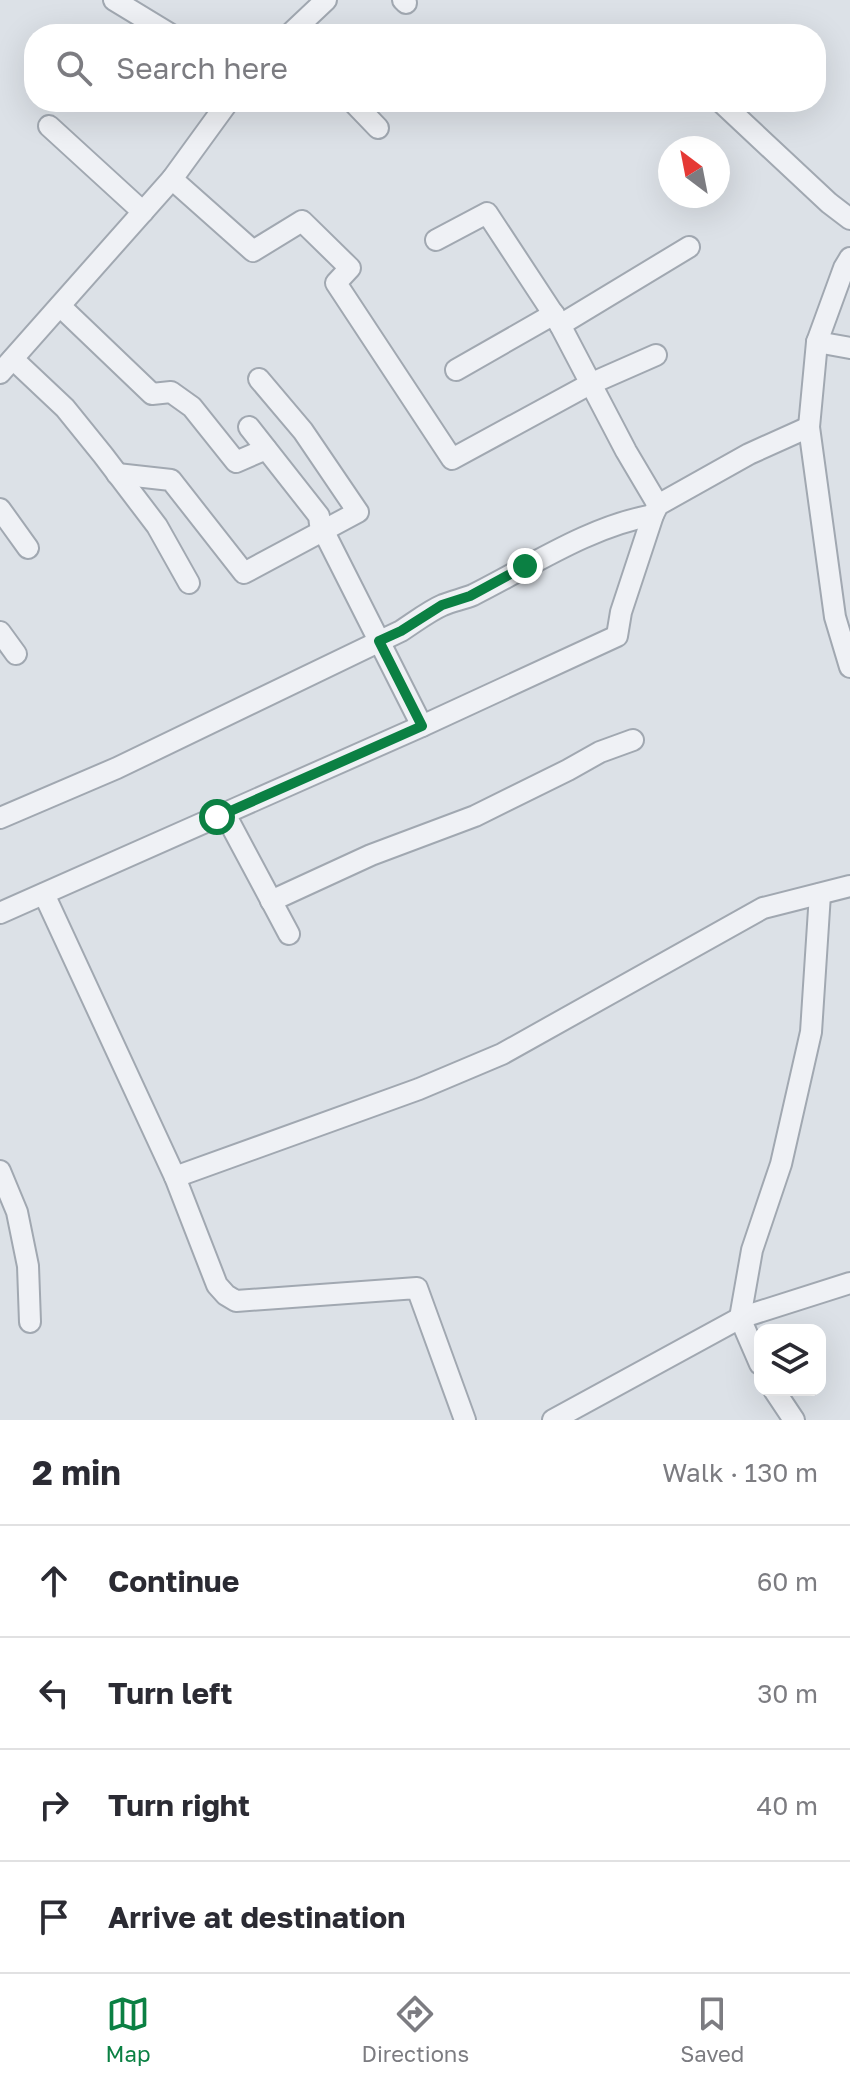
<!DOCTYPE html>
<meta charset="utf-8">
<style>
:root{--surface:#fff;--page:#f7f7f7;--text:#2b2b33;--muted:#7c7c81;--line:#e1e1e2;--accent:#0b8043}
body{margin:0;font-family:"Golos Text",sans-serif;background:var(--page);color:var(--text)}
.controls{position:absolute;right:24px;bottom:24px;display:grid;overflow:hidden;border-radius:16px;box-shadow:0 8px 32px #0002}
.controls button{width:72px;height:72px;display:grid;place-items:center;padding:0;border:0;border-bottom:2px solid var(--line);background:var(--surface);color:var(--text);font:40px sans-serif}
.compass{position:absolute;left:658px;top:136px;width:72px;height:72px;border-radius:50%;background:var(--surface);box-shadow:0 8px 32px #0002;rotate:328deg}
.stop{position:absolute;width:24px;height:24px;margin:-18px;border:6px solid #0b8043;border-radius:50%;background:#fff}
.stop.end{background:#0b8043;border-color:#fff;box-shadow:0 2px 8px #0008}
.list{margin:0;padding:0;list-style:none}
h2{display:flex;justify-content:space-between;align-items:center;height:104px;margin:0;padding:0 32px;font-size:34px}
h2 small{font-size:26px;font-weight:400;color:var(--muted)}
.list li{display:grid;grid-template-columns:52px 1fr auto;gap:24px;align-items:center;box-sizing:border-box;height:112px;padding:0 32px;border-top:2px solid var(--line)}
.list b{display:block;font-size:30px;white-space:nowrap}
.list em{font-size:26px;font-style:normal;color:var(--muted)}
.icon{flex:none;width:44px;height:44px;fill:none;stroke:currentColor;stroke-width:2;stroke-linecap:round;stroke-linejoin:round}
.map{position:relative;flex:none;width:850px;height:1420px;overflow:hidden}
.search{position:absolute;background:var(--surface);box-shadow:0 8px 32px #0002;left:24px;right:24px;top:24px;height:88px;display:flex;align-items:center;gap:20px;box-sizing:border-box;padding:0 28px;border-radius:32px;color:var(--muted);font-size:30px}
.sheet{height:552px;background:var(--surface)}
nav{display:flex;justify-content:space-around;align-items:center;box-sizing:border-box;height:112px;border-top:2px solid var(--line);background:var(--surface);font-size:22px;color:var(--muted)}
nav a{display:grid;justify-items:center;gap:4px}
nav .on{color:var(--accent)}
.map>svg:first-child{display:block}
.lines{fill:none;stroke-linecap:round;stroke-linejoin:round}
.minor-casing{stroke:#a1a8b1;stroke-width:24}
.minor{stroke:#eff1f5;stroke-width:20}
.route{stroke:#0b8043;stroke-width:10}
</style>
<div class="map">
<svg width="850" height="1420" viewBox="0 0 850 1420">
<rect width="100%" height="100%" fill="#dce1e7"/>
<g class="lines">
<defs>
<g id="minor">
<polyline points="114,0 170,34"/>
<polyline points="403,0 406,3"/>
<polyline points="290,34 326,0"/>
<polyline points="353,102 378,128"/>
<polyline points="721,102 829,203 850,219"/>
<polyline points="49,126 143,212"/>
<polyline points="172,179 253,251 302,221 350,268 336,283 452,459 590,384 656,355"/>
<polyline points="436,240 487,213 558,321 626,451 658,505"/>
<polyline points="850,258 844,268 817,342 809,427 835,617 850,667"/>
<polyline points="60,306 152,394 171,392 192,407 236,462 266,449"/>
<polyline points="560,325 689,247"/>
<polyline points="817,342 850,348"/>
<polyline points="13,359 65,408 103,455 157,526 189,583"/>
<polyline points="456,370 554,314"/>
<polyline points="0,373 172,179 228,102"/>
<polyline points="249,427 319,516 320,524 422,726"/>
<polyline points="117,474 171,480 244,573 358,512 303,431 259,379"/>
<polyline points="0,509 28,548"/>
<polyline points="0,632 16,654"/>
<polyline points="225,814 289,934"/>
<path d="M0,818L117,768L401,631C415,622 429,611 443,605C453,601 463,599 473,595C531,566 588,527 653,515"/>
<polyline points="44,894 175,1177 217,1285 226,1295 236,1301 417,1288 465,1420"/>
<polyline points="271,901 371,855 475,816 568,770 600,752 633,740"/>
<polyline points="0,913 422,726 617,636 621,612 653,515 658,505 749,454 809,427"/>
<polyline points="0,1171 17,1212 28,1266 30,1322"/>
<polyline points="175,1177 419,1089 502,1054 763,908 850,886"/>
<polyline points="760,1364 740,1318 752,1250 781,1164 811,1032 820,894"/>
<polyline points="774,1390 794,1420"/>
<polyline points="553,1420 740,1318 850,1283"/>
</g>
</defs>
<use href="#minor" class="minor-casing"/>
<use href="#minor" class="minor"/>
</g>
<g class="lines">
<polyline class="route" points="217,817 422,726 379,641 401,631 442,605 470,596 525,566"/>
</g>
</svg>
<div class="controls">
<button><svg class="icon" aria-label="layers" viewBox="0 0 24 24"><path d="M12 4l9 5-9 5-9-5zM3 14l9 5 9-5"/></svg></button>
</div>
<svg class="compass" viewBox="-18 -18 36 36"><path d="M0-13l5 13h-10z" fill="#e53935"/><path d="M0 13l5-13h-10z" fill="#7c7c81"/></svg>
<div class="stop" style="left:217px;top:817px"></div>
<div class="stop end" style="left:525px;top:566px"></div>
<div class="search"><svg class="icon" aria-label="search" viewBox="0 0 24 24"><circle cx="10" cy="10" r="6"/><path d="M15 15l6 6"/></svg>Search here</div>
</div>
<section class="sheet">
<h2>2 min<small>Walk · 130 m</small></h2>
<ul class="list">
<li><svg class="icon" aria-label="ahead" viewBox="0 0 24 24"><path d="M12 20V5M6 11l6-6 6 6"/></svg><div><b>Continue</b></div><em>60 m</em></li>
<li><svg class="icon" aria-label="left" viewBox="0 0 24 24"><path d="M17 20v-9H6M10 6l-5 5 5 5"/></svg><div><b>Turn left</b></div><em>30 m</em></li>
<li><svg class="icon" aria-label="right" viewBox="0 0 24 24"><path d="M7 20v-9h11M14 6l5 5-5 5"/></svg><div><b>Turn right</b></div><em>40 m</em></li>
<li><svg class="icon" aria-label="arrive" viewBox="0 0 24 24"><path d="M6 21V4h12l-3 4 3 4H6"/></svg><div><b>Arrive at destination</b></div></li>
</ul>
</section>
<nav>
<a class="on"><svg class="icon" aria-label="map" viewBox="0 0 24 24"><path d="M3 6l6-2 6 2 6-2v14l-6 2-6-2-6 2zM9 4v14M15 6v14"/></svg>Map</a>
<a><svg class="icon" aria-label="directions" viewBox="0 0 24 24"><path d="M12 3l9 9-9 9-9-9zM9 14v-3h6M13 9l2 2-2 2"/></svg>Directions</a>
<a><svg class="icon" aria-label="saved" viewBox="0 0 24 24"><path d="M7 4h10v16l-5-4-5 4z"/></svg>Saved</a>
</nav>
